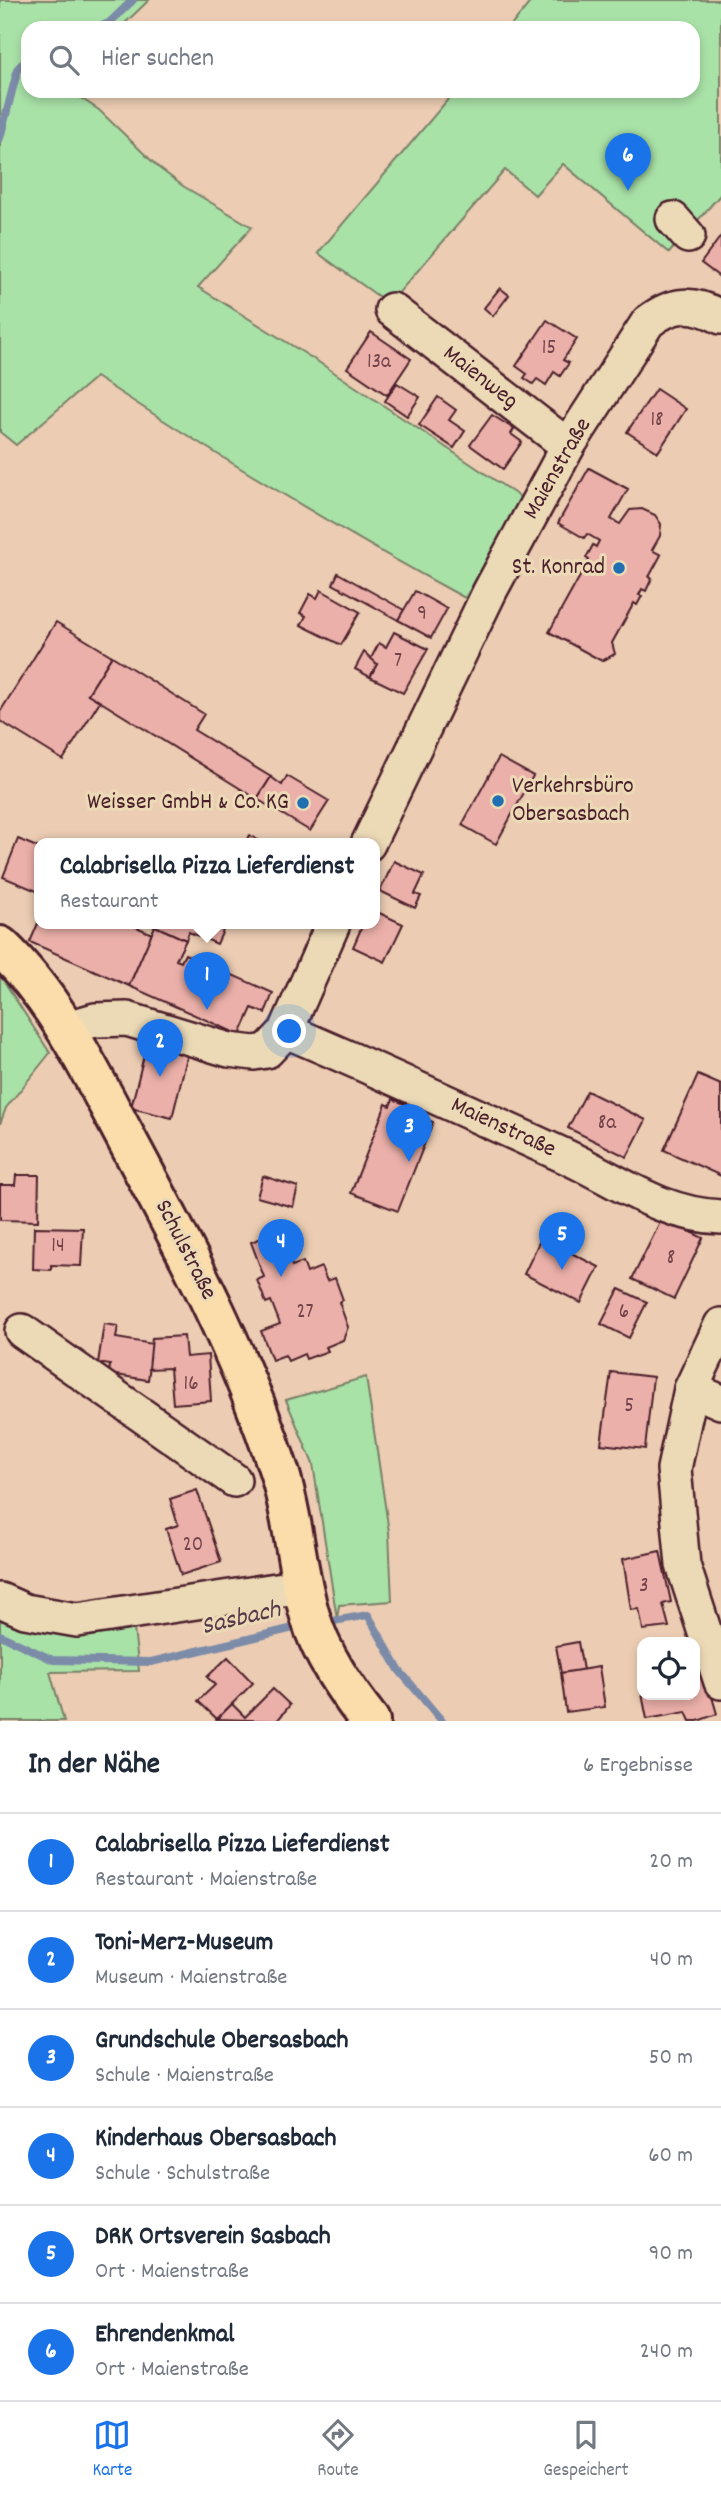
<!DOCTYPE html>
<html lang="de">
<meta charset="utf-8">
<style>
:root{--surface:#fff;--page:#f6f6f7;--text:#1f2937;--muted:#747a83;--line:#e0e1e3;--accent:#1a73e8}
body{margin:0;font-family:Dekko,sans-serif;background:var(--page);color:var(--text)}
.controls{position:absolute;right:21px;bottom:21px;display:grid;overflow:hidden;border-radius:14px;box-shadow:0 4px 10px #0003}
.controls button{width:63px;height:63px;display:grid;place-items:center;padding:0;border:0;border-bottom:2px solid var(--line);background:var(--surface);color:var(--text);font:35px sans-serif}
.you{position:absolute;left:290px;top:1032px;width:24px;height:24px;margin:-18px;border:5px solid #fff;border-radius:50%;background:#1a73e8;box-shadow:0 0 0 10px #1a73e833}
.badge{display:grid;place-items:center;width:46px;height:46px;border-radius:50%;background:var(--accent);color:#fff;font-size:23px;font-weight:700}
.pin{position:absolute;translate:-50% -58px;filter:drop-shadow(0 2px 4px #0008)}
.pin::after{content:'';position:absolute;top:37px;width:24px;height:21px;background:inherit;clip-path:polygon(0 0,100% 0,50% 100%)}
.popup{position:absolute;left:34px;top:838px;width:346px;height:91px;box-sizing:border-box;display:grid;place-content:center;border-radius:14px;background:var(--surface);filter:drop-shadow(0 2px 5px #0005);font-size:23px;white-space:nowrap;color:var(--muted)}
.popup b{font-size:26px;color:var(--text)}
.popup::after{content:'';position:absolute;left:50%;top:100%;margin-left:-14px;border:14px solid transparent;border-top-color:var(--surface)}
.list{margin:0;padding:0;list-style:none}
h2{display:flex;justify-content:space-between;align-items:center;height:91px;margin:0;padding:0 28px;font-size:30px}
h2 small{font-size:23px;font-weight:400;color:var(--muted)}
.list li{display:grid;grid-template-columns:46px 1fr auto;gap:21px;align-items:center;box-sizing:border-box;height:98px;padding:0 28px;border-top:2px solid var(--line)}
.list b{display:block;font-size:26px;white-space:nowrap}
.list p{margin:0;font-size:23px;white-space:nowrap;color:var(--muted)}
.list em{font-size:23px;font-style:normal;color:var(--muted)}
.icon{flex:none;width:38px;height:38px;fill:none;stroke:currentColor;stroke-width:2;stroke-linecap:round;stroke-linejoin:round}
.map{position:relative;flex:none;width:721px;height:1721px;overflow:hidden}
.search{position:absolute;background:var(--surface);box-shadow:0 4px 10px #0003;left:21px;right:21px;top:21px;height:77px;display:flex;align-items:center;gap:18px;box-sizing:border-box;padding:0 24px;border-radius:21px;color:var(--muted);font-size:26px}
.sheet{height:679px;background:var(--surface)}
nav{display:flex;justify-content:space-around;align-items:center;box-sizing:border-box;height:98px;border-top:2px solid var(--line);background:var(--surface);font-size:19px;color:var(--muted)}
nav a{display:grid;justify-items:center;gap:4px}
nav .on{color:var(--accent)}
.map>svg:first-child{display:block}
.green{fill:#a9e2a7;stroke:#7a8069;stroke-width:2}
.lines{fill:none;stroke-linecap:round;stroke-linejoin:round}
.stream{stroke:#7c8ba8;stroke-width:8}
.building{fill:#ebb0a9;stroke:#4a1f2b;stroke-width:2}
.minor-casing{stroke:#4a1f2b;stroke-width:38}
.major-casing{stroke:#4a1f2b;stroke-width:44}
.minor{stroke:#ecdab7;stroke-width:33}
.major{stroke:#faddab;stroke-width:38}
.poi-dot{fill:#1f6fb2;stroke:#ecdab7;stroke-width:2.5}
.labels{text-anchor:middle;dominant-baseline:central;stroke-width:6;stroke-linejoin:round;paint-order:stroke}
.number-label{font-size:21px;fill:#72434a}
.street-label{font-size:24px;fill:#4a1f2b;stroke:#ecdab7}
.poi-label{font-size:24px;fill:#4a1f2b;stroke:#ecdab7;text-anchor:end}
.water-label{font-size:26px;font-style:italic;fill:#563a4a;stroke:#ecdab7}
</style>
<div class="map">
<svg width="721" height="1721" viewBox="0 0 721 1721">
<rect width="100%" height="100%" fill="#eccdb3"/>
<filter id="ink" filterUnits="userSpaceOnUse"><feTurbulence type="fractalNoise" baseFrequency=".0143" numOctaves="2"/><feDisplacementMap in="SourceGraphic" scale="14" xChannelSelector="R" yChannelSelector="G"/><feConvolveMatrix kernelMatrix="1 2 1 2 8 2 1 2 1" color-interpolation-filters="sRGB"/></filter>
<g filter="url(#ink)">
<g class="green">
<path d="M0,0H149L120,28H28V91L73,93L99,110L159,168L183,186L252,227L198,287L320,363L523,499L465,598C337,529 219,457 96,377L16,445L0,432Z"/>
<polygon points="532,0 721,0 721,194 669,253 563,164 535,195 505,170 389,304 318,253 455,91 693,91 693,28 509,28"/>
<polygon points="0,975 50,1053 6,1108 0,1124"/>
<polygon points="366,1377 389,1532 392,1601 339,1605 337,1619 313,1464 286,1400"/>
<polygon points="0,1616 133,1621 139,1671 50,1672 64,1721 0,1721"/>
</g>
<g class="lines">
<g class="stream">
<polyline points="96,28 109,23 133,0"/>
<polyline points="0,138 18,68 28,58"/>
<polyline points="322,1623 368,1615 399,1670 442,1721"/>
<polyline points="0,1635 53,1660 151,1662 302,1626"/>
</g>
</g>
<g class="building">
<polygon points="721,236 721,278 701,263"/>
<polygon points="500,288 509,295 493,316 484,308"/>
<polygon points="547,320 577,339 563,360 569,363 560,376 554,372 546,385 537,379 533,384 524,378 527,374 516,366"/>
<polygon points="371,332 411,359 387,395 347,368"/>
<polygon points="397,383 420,397 407,416 385,401"/>
<polygon points="656,389 686,409 658,452 627,432"/>
<polygon points="438,397 456,410 449,420 465,431 454,448 419,425"/>
<polygon points="492,415 514,429 511,434 522,442 503,469 470,445"/>
<polygon points="589,468 628,489 611,519 620,524 630,510 642,509 655,515 661,524 660,536 652,550 661,555 649,577 652,578 646,591 642,589 639,595 642,596 637,605 634,603 612,643 615,654 602,661 549,632 589,560 586,558 593,545 596,547 599,541 587,534 584,538 558,523"/>
<polygon points="338,573 404,610 398,620 333,584"/>
<polygon points="321,590 360,612 341,645 301,625 306,616 300,613 310,594 317,598"/>
<polygon points="415,591 447,609 431,638 398,620"/>
<polygon points="56,622 112,656 88,694 100,701 63,760 0,721 0,712"/>
<polygon points="394,632 428,649 403,693 370,677 377,664 370,660 379,643 386,647"/>
<polygon points="364,652 377,664 370,677 355,669"/>
<polygon points="112,656 204,714 194,730 271,777 257,799 88,694"/>
<polygon points="499,757 533,776 496,844 462,825"/>
<polygon points="287,776 329,801 310,831 257,799 271,777 282,785"/>
<polygon points="249,835 265,844 245,844"/>
<polygon points="18,839 39,848 39,892 3,877"/>
<polygon points="394,861 424,875 415,894 421,896 415,908 380,891"/>
<polygon points="375,911 403,924 385,962 353,947 363,924 375,924"/>
<polygon points="39,921 39,924 130,924 152,934 129,986 30,942"/>
<polygon points="150,924 226,924 217,944 189,932 186,940"/>
<polygon points="155,926 186,940 176,960 181,962 185,954 273,993 265,1013 252,1008 240,1035 129,986"/>
<polygon points="149,1035 190,1045 172,1118 131,1108"/>
<polygon points="698,1075 721,1085 721,1176 664,1150"/>
<polygon points="587,1091 646,1120 627,1157 568,1128"/>
<polygon points="393,1099 407,1105 405,1110 433,1122 398,1211 351,1193 386,1104 390,1106"/>
<polygon points="16,1175 39,1175 38,1221 0,1220 0,1185 15,1185"/>
<polygon points="263,1176 298,1187 293,1207 257,1197"/>
<polygon points="662,1218 703,1238 674,1299 632,1279"/>
<polygon points="34,1227 83,1228 81,1266 51,1265 51,1270 33,1269"/>
<polygon points="279,1231 292,1266 303,1262 307,1273 321,1267 327,1281 335,1278 343,1300 339,1302 348,1327 343,1340 326,1347 328,1351 306,1359 304,1354 288,1361 285,1355 272,1360 261,1331 280,1324 271,1301 266,1303 257,1280 264,1277 251,1242"/>
<polygon points="541,1238 599,1267 581,1303 524,1274"/>
<polygon points="619,1289 647,1302 629,1338 601,1324"/>
<polygon points="104,1324 118,1326 116,1338 153,1344 148,1380 109,1374 110,1365 98,1363"/>
<polygon points="184,1336 186,1357 208,1355 211,1401 173,1404 170,1368 149,1369 152,1338"/>
<polygon points="611,1372 653,1377 645,1449 601,1444"/>
<polygon points="197,1490 221,1562 181,1575 166,1529 178,1525 170,1499"/>
<polygon points="660,1551 671,1602 663,1604 669,1627 643,1630 639,1609 631,1610 623,1559"/>
<polygon points="269,1600 281,1604 278,1614 266,1611"/>
<polygon points="578,1642 583,1670 561,1673 556,1646"/>
<polygon points="228,1657 253,1683 217,1719 198,1701 215,1685 207,1677"/>
<polygon points="599,1667 605,1707 566,1712 561,1673"/>
<polygon points="706,1676 717,1714 698,1721 690,1721 686,1712 647,1719 641,1689 642,1695 695,1695 695,1678"/>
<polygon points="273,1689 290,1705 277,1721 217,1719 232,1704 245,1717"/>
</g>
<g class="lines">
<defs>
<g id="minor">
<polyline points="673,219 688,236"/>
<polyline points="392,310 568,446"/>
<path d="M368,844L490,591L568,446L648,322C673,302 693,302 721,317"/>
<polyline points="67,1028 95,1020 127,1019 229,1050 254,1053 267,1051 286,1031 333,924"/>
<path d="M286,1031C381,1071 475,1115 569,1158C620,1182 662,1215 721,1217"/>
<polyline points="721,1325 691,1389 674,1469 683,1565 721,1682"/>
<polyline points="22,1331 234,1480"/>
<polyline points="691,1389 721,1402"/>
<polyline points="0,1600 25,1611 77,1620 303,1586"/>
</g>
<path id="major" d="M0,946C57,1000 90,1071 127,1140C186,1250 240,1351 279,1471C294,1518 296,1569 310,1616C321,1655 346,1690 370,1721"/>
</defs>
<use href="#minor" class="minor-casing"/>
<use href="#major" class="major-casing"/>
<use href="#minor" class="minor"/>
<use href="#major" class="major"/>
</g>
</g>
<g class="poi-dot">
<circle cx="619" cy="568" r="7"/>
<circle cx="498" cy="801" r="7"/>
<circle cx="303" cy="803" r="7"/>
</g>
<g class="labels">
<g class="number-label">
<text x="549" y="349">15</text>
<text x="379" y="363">13a</text>
<text x="657" y="421">18</text>
<text x="422" y="615">9</text>
<text x="398" y="662">7</text>
<text x="607" y="1124">8a</text>
<text x="58" y="1247">14</text>
<text x="671" y="1259">8</text>
<text x="305" y="1313">27</text>
<text x="624" y="1313">6</text>
<text x="191" y="1385">16</text>
<text x="629" y="1407">5</text>
<text x="193" y="1546">20</text>
<text x="644" y="1587">3</text>
</g>
<g class="street-label">
<text transform="translate(480 378) rotate(38)">Maienweg</text>
<text transform="translate(558 469) rotate(-60)">Maienstraße</text>
<text transform="translate(503 1128) rotate(25)">Maienstraße</text>
<text transform="translate(185 1250) rotate(63)">Schulstraße</text>
</g>
<g class="poi-label">
<text x="605" y="568">St. Konrad</text>
<text x="512" y="787" text-anchor="start">Verkehrsbüro<tspan x="512" dy="28">Obersasbach</tspan></text>
<text x="289" y="803">Weisser GmbH &amp; Co. KG</text>
</g>
<g class="water-label">
<text transform="translate(241 1619) rotate(-13)">Sasbach</text>
</g>
</g>
</svg>
<div class="controls">
<button><svg class="icon" aria-label="locate" viewBox="0 0 24 24"><circle cx="12" cy="12" r="6"/><path d="M12 2v4M12 18v4M2 12h4M18 12h4"/></svg></button>
</div>
<div class="you"></div>
<div class="pin badge" style="left:207px;top:1010px">1</div>
<div class="popup"><b>Calabrisella Pizza Lieferdienst</b>Restaurant</div>
<div class="pin badge" style="left:160px;top:1077px">2</div>
<div class="pin badge" style="left:409px;top:1162px">3</div>
<div class="pin badge" style="left:281px;top:1277px">4</div>
<div class="pin badge" style="left:562px;top:1270px">5</div>
<div class="pin badge" style="left:628px;top:191px">6</div>
<div class="search"><svg class="icon" aria-label="search" viewBox="0 0 24 24"><circle cx="10" cy="10" r="6"/><path d="M15 15l6 6"/></svg>Hier suchen</div>
</div>
<section class="sheet">
<h2>In der Nähe<small>6 Ergebnisse</small></h2>
<ul class="list">
<li><span class="badge">1</span><div><b>Calabrisella Pizza Lieferdienst</b><p>Restaurant · Maienstraße</p></div><em>20 m</em></li>
<li><span class="badge">2</span><div><b>Toni-Merz-Museum</b><p>Museum · Maienstraße</p></div><em>40 m</em></li>
<li><span class="badge">3</span><div><b>Grundschule Obersasbach</b><p>Schule · Maienstraße</p></div><em>50 m</em></li>
<li><span class="badge">4</span><div><b>Kinderhaus Obersasbach</b><p>Schule · Schulstraße</p></div><em>60 m</em></li>
<li><span class="badge">5</span><div><b>DRK Ortsverein Sasbach</b><p>Ort · Maienstraße</p></div><em>90 m</em></li>
<li><span class="badge">6</span><div><b>Ehrendenkmal</b><p>Ort · Maienstraße</p></div><em>240 m</em></li>
</ul>
</section>
<nav>
<a class="on"><svg class="icon" aria-label="map" viewBox="0 0 24 24"><path d="M3 6l6-2 6 2 6-2v14l-6 2-6-2-6 2zM9 4v14M15 6v14"/></svg>Karte</a>
<a><svg class="icon" aria-label="directions" viewBox="0 0 24 24"><path d="M12 3l9 9-9 9-9-9zM9 14v-3h6M13 9l2 2-2 2"/></svg>Route</a>
<a><svg class="icon" aria-label="saved" viewBox="0 0 24 24"><path d="M7 4h10v16l-5-4-5 4z"/></svg>Gespeichert</a>
</nav>
